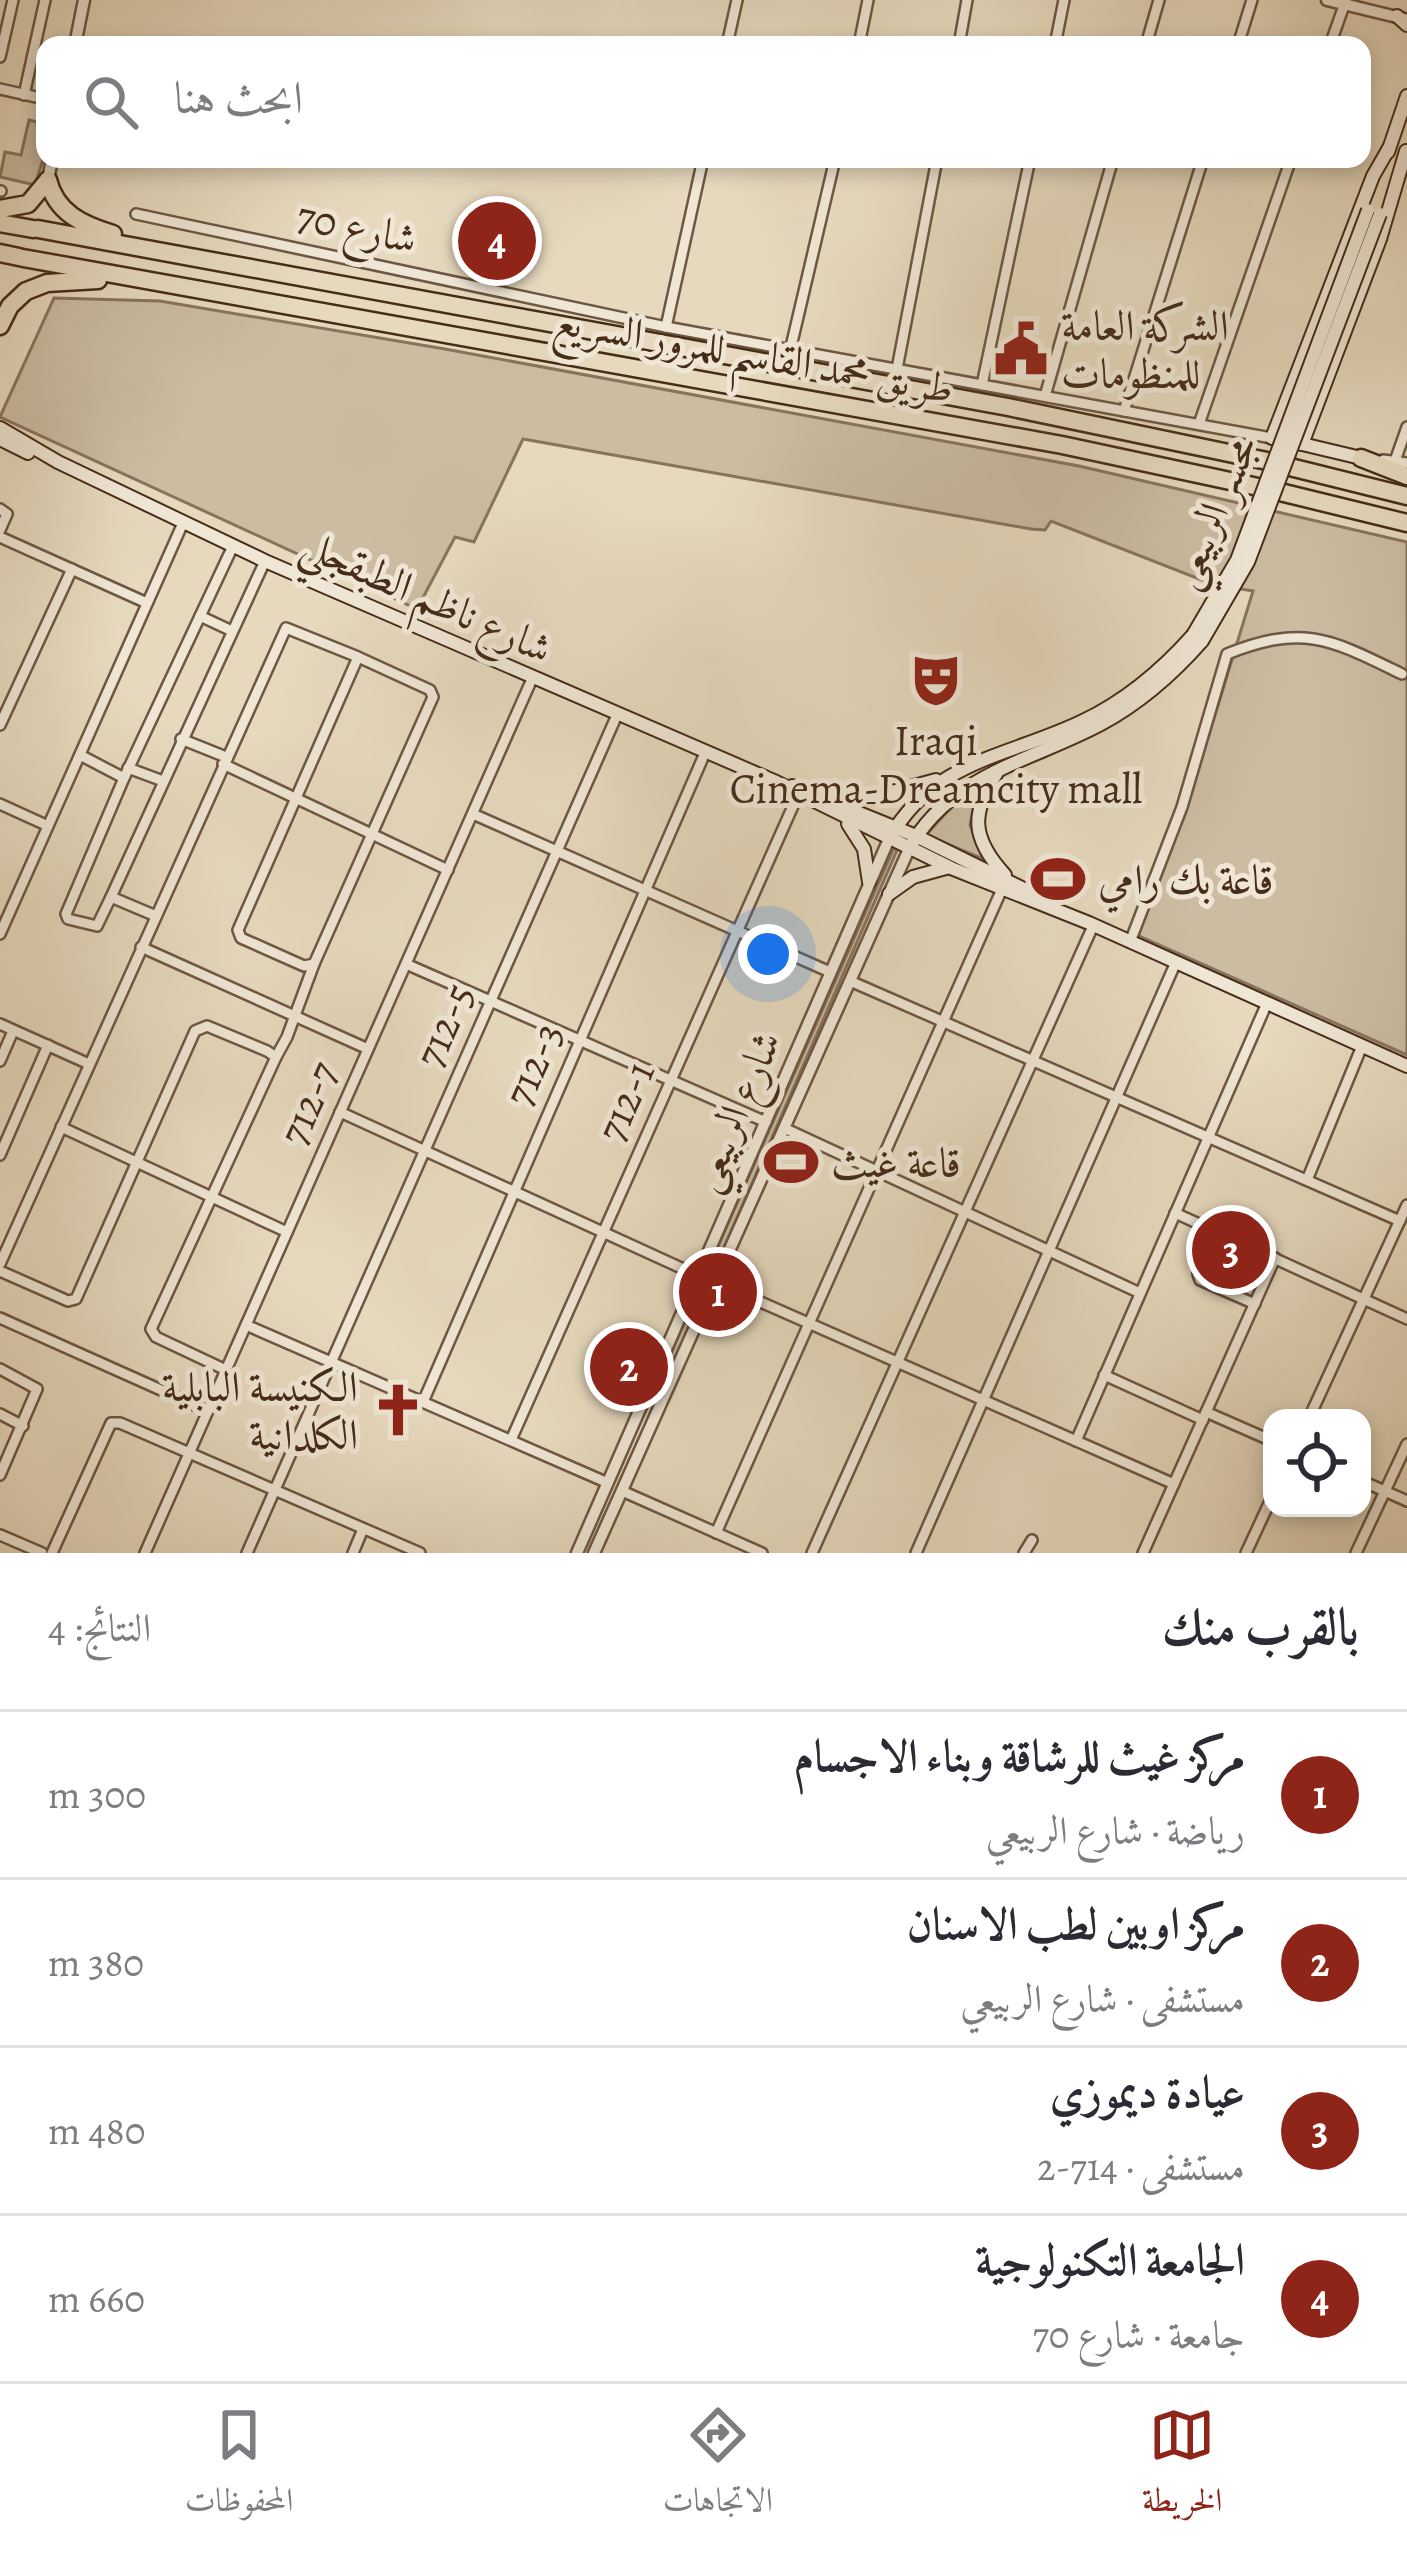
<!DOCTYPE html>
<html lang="ar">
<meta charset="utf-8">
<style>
:root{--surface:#fff;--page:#f2f2f3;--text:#2b2b33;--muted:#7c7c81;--line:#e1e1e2;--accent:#8f2418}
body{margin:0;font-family:Alegreya,Amiri,serif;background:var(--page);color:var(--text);direction:rtl}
.controls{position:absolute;right:36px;bottom:36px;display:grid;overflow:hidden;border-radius:24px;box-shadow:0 6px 18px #0003}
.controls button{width:108px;height:108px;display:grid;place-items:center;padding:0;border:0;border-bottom:3px solid var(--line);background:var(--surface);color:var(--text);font:60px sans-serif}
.you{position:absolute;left:768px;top:954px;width:42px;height:42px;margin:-30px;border:9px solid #fff;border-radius:50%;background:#1a73e8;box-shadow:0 0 0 18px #1a73e833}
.badge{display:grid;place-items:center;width:78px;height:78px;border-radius:50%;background:var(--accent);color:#fff;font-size:39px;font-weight:700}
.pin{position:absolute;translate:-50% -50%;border:6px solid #fff;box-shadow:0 3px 12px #0006}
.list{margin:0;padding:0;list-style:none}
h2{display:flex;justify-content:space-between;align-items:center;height:156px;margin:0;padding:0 48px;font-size:51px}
h2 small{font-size:39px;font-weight:400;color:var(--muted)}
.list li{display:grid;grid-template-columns:78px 1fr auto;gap:36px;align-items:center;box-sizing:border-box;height:168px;padding:0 48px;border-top:3px solid var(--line)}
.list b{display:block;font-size:45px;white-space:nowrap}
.list p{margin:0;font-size:39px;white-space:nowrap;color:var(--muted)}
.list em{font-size:39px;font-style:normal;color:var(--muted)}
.icon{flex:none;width:66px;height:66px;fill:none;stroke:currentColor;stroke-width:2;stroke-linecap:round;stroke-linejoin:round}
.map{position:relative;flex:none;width:1407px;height:1553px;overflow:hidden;direction:ltr}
.search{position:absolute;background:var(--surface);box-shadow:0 6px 18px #0003;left:36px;right:36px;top:36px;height:132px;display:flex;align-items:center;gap:30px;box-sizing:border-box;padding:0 42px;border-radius:24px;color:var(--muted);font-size:45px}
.sheet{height:828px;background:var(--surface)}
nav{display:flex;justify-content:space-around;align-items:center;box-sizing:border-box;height:168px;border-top:3px solid var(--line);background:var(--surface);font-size:33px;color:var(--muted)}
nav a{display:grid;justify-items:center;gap:6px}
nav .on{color:var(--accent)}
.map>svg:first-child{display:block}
.green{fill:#cbbca2;stroke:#88745e;stroke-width:3}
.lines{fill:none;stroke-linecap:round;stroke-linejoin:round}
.minor-casing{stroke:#6e5742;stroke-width:14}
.tertiary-casing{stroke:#6e5742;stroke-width:15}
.secondary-casing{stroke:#462c19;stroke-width:16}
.motorway-casing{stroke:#462c19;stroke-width:21}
.minor{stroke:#efe6d5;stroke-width:9}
.tertiary{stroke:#efe6d5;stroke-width:10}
.secondary{stroke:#efe6d5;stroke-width:12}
.motorway{stroke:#e6d9be;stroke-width:16}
.secondary-bridge-casing{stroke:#462c19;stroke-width:16;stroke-linecap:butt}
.secondary-bridge{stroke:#efe6d5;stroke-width:12}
.labels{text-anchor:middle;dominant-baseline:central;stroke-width:10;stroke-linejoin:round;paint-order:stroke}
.street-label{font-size:42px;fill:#462c19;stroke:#efe6d5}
.poi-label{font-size:42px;fill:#462c19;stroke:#efe6d5;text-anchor:start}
</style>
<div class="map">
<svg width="1407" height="1553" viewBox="0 0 1407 1553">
<rect width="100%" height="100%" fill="#e6d9be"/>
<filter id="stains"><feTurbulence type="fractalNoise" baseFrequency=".00167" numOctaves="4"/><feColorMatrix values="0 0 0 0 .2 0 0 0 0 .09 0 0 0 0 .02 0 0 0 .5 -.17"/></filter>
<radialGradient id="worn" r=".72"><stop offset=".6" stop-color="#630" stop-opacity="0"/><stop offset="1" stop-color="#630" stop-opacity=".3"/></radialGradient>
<g class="green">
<polygon points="29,120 45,124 45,153 35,185 0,177 5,152 21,155"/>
<polygon points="54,298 160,301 445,349 1079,466 1407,542 1407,1055 1137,935 1185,813 1253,591 1212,584 1051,521 1045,530 1031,529 523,439 474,542 455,537 417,609 0,417"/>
<polygon points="978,787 970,825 983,859 926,835 955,803"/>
<polygon points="898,848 675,1360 671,1360 669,1357 893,850"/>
</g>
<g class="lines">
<defs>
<g id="minor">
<polyline points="727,45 737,0"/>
<polyline points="859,45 868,0"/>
<polyline points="959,45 967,0"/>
<polyline points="1055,45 1064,0"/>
<polyline points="1146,45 1159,0"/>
<polyline points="1238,45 1252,0"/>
<polyline points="1330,45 1346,0"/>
<polyline points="0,57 13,0"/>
<polyline points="0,89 45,99"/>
<polyline points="24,95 45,0"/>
<polyline points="0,191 1,191"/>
<polyline points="136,214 666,327 1272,438"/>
<polyline points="666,327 703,159"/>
<polyline points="790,351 835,159"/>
<polyline points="897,369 937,159"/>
<polyline points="982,385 1030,159"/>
<polyline points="1045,396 1113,159"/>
<polyline points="1124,411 1203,159"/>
<polyline points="1199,424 1291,159"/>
<polyline points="1383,460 1407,463"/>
<polyline points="1395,461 1407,427"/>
<polyline points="0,509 7,514 0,530"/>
<polyline points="0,537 147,603"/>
<polyline points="200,616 232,631"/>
<polyline points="0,725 72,569"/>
<polyline points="181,739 226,757"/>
<polyline points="80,755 124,778"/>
<polyline points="223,764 448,870"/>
<polyline points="128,768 163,781"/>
<polyline points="0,804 46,825"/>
<polyline points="473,814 830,972"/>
<polyline points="111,897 97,926 68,919 66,914 124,778 233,546"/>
<polyline points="156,916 111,897 265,561"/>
<polyline points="0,934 183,523"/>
<path d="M1130,942L1182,807L1227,654C1304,623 1332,640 1402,674"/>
<polyline points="141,947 368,1049"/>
<polyline points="406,964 766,1122"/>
<polyline points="850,981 1400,1221"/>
<polyline points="0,1024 89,1064"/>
<polyline points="276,1057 287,1037 314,964"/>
<polyline points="0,1061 13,1031"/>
<polyline points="340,1112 699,1276"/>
<polyline points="61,1127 287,1232"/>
<polyline points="784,1128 1140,1293"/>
<polyline points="0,1155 48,1045"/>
<polyline points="1307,1180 1362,1046"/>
<polyline points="1175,1213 1407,1319"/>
<polyline points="1214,1231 1198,1274 1200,1280 1255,1304"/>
<polyline points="0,1264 286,628 358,657 238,930 241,938 304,966 314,964 433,697 430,690 358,657"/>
<polyline points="0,1271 68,1301 76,1299 195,1031 207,1026 267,1051 276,1057 151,1329 156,1337 226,1370"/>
<polyline points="715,1282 1174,1484"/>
<polyline points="0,1318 208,1411"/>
<polyline points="246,1325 608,1483"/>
<polyline points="0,1369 37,1389 0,1475"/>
<polyline points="1104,1375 1203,1420"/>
<polyline points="423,1402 705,753"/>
<polyline points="1206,1412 1272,1441"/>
<polyline points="0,1414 23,1426"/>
<polyline points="1309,1418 1407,1205"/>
<polyline points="511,1440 801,788"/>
<polyline points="1076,1441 1267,1003"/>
<polyline points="1362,1481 1407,1501"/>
<polyline points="622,1491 762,1553"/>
<polyline points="716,1533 1002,889"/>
<polyline points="0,1535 42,1553"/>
<polyline points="52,1553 111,1423 120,1423 420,1553"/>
<polyline points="145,1553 532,679"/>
<polyline points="247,1553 617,715"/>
<polyline points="353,1553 363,1529"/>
<polyline points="812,1553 1093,926"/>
<polyline points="916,1553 1176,962"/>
<polyline points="1024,1553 1032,1540"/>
<polyline points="1143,1553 1275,1258"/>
<polyline points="1246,1553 1272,1497"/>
<polyline points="1356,1553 1407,1444"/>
</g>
<g id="tertiary">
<polyline points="1327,0 1405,19"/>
<polyline points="75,45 84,0"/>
<polyline points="48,180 52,159"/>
<polyline points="577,1553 889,839"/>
<polyline points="594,1553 909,849"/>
</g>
<g id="secondary">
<polyline points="1397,16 1407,25"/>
<polyline points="1388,152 1407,96"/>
<polyline points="0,428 58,462 265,561 774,781 951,868 1089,923 1407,1066"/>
<polyline points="0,439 28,453"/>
<polyline points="1278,439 1272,438 1373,176 1389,148"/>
<polyline points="1298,443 1361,458"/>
<polyline points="1302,444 1380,239 1406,151"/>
<path d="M998,771C971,812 970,837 1005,875"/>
<polyline points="792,786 916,836 1042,898"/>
<polyline points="833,796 877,796 936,780"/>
<polyline points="848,824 864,849 869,882"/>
<path d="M889,839C934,759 1009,757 1083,721C1127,700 1161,671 1193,635"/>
<path d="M909,849C950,774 1032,761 1101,724C1140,703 1173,674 1202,641"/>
<polyline points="889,894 913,877 946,868"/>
</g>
<g id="motorway">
<path d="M48,180C56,213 83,225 113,234"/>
<polyline points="0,209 28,204 48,180"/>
<polyline points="0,223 33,229"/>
<polyline points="38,229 1008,407 1267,461"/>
<polyline points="0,253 19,257"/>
<polyline points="23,258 1062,445 1258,487"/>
<polyline points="29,290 47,283 98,280"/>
<polyline points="0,326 10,306 26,291"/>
<polyline points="1361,458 1407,476"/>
<polyline points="1290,467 1407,496"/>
<polyline points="1280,492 1407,523"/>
</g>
</defs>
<use href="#minor" class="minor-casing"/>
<use href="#tertiary" class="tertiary-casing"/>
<use href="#secondary" class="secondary-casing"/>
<use href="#motorway" class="motorway-casing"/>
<use href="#minor" class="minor"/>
<use href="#tertiary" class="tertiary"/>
<use href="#secondary" class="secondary"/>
<use href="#motorway" class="motorway"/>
<defs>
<g id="secondary-bridge">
<polyline points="1193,635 1237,560 1368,210"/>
<polyline points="1202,641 1248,562 1380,214"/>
</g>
</defs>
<use href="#secondary-bridge" class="secondary-bridge-casing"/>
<use href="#secondary-bridge" class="secondary-bridge"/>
</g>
<defs>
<symbol id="civic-bare" viewBox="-9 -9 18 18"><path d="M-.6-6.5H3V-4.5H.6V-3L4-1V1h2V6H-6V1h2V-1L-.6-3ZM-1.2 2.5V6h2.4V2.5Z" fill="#8f2418" stroke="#efe6d5" stroke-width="2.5" paint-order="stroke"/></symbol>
<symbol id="theatre-bare" viewBox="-9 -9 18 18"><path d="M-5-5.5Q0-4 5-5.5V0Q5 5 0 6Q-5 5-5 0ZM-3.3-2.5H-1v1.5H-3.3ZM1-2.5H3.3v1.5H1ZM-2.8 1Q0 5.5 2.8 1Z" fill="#8f2418" stroke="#efe6d5" stroke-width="2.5" paint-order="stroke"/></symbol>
<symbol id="stadium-bare" viewBox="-9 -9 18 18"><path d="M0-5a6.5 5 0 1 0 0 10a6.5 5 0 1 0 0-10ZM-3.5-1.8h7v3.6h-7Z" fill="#8f2418" stroke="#efe6d5" stroke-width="2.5" paint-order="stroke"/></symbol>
<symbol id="church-bare" viewBox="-9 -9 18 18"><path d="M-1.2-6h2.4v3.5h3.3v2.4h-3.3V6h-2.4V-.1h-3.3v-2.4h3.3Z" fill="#8f2418" stroke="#efe6d5" stroke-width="2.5" paint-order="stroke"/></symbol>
</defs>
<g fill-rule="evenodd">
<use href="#civic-bare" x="983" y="311" width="76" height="76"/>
<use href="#theatre-bare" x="898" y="642" width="76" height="76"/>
<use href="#stadium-bare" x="1020" y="841" width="76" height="76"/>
<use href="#stadium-bare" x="753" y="1124" width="76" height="76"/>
<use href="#church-bare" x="360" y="1372" width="76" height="76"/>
</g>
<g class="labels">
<g class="street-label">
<text transform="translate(357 227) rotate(12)">شارع 70</text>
<text transform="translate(754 354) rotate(10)">طريق محمد القاسم للمرور السريع</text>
<text transform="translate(1213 512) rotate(-67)">مجسر الربيعي</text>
<text transform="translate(427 596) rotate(24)">شارع ناظم الطبقجلي</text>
<text transform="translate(444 1025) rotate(-66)">712-5</text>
<text transform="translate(533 1064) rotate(-66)">712-3</text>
<text transform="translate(625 1101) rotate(-66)">712-1</text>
<text transform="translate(308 1103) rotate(-66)">712-7</text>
<text transform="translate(735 1111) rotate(-67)">شارع الربيعي</text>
</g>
<g class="poi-label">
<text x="1061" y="325">الشركة العامة<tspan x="1061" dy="48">للمنظومات</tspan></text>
<text x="936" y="740" text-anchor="middle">Iraqi<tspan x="936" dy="48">Cinema-Dreamcity mall</tspan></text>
<text x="1098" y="879">قاعة بك رامي</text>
<text x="831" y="1162">قاعة غيث</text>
<text x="358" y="1386" text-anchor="end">الكنيسة البابلية<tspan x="358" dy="48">الكلدانية</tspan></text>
</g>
</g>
<rect width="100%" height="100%" filter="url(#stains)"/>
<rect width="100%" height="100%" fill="url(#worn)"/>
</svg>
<div class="controls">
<button><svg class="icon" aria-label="locate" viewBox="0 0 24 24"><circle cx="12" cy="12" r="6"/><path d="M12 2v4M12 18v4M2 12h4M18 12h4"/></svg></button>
</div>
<div class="you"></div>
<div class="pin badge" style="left:718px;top:1292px">1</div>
<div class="pin badge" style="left:629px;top:1367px">2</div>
<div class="pin badge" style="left:1231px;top:1250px">3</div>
<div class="pin badge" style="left:497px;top:241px">4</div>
<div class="search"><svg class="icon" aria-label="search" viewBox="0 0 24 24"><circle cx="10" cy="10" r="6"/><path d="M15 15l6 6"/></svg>ابحث هنا</div>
</div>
<section class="sheet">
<h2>بالقرب منك<small>النتائج: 4</small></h2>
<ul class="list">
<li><span class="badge">1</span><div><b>مركز غيث للرشاقة وبناء الاجسام</b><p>رياضة · شارع الربيعي</p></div><em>300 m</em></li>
<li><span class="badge">2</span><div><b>مركز اوبين لطب الاسنان</b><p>مستشفى · شارع الربيعي</p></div><em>380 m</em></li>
<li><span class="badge">3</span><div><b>عيادة ديموزي</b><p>مستشفى · 714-2</p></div><em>480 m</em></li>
<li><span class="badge">4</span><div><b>الجامعة التكنولوجية</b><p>جامعة · شارع 70</p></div><em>660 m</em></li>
</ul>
</section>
<nav>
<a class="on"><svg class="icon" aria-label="map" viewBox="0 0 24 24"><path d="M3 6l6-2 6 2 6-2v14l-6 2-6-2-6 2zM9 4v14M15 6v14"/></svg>الخريطة</a>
<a><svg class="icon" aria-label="directions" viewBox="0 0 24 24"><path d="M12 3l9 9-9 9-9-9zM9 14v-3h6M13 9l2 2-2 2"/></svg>الاتجاهات</a>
<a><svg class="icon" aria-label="saved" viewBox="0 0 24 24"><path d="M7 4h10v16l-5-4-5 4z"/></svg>المحفوظات</a>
</nav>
